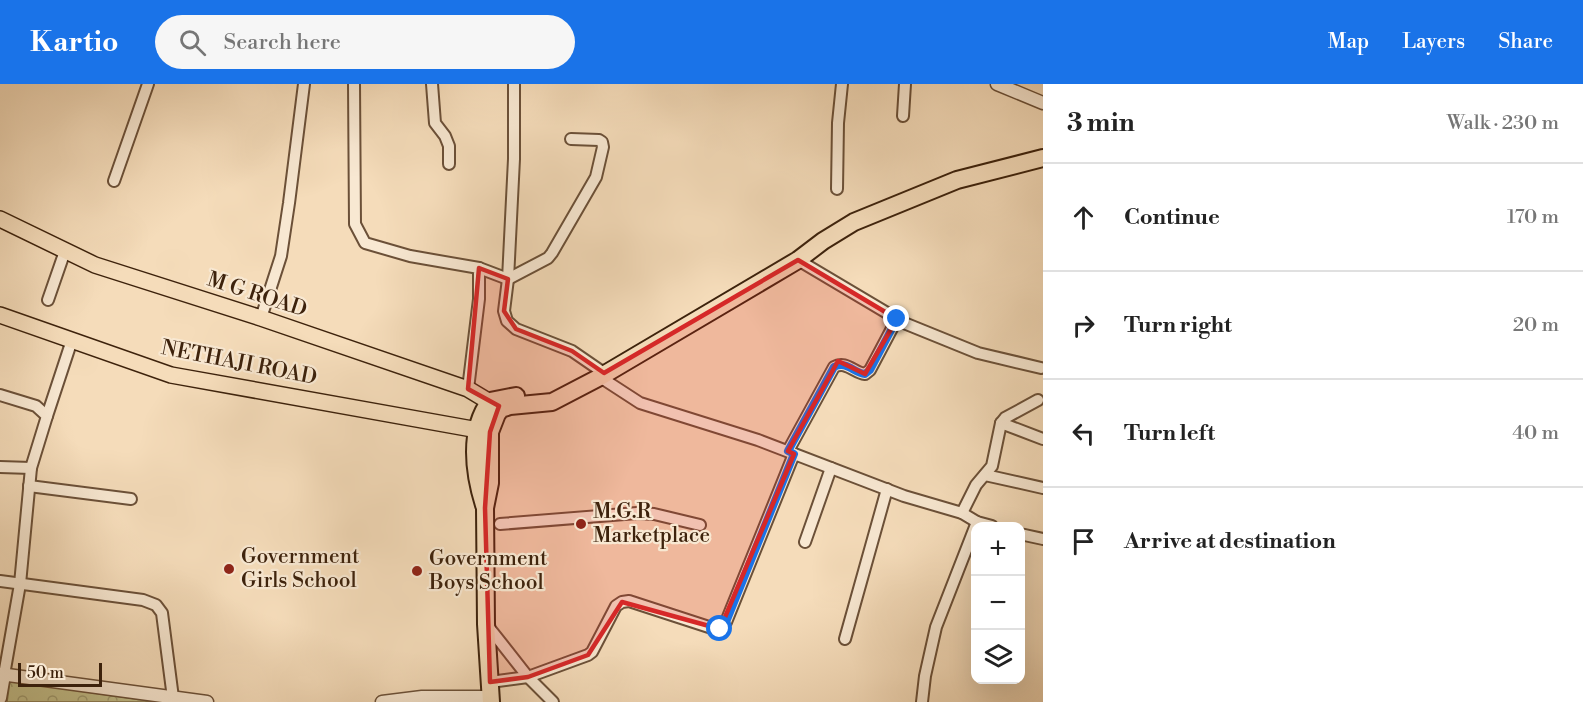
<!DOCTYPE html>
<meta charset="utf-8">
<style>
:root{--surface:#fff;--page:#f6f6f6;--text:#222;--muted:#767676;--line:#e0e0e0;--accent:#1a73e8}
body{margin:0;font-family:"Libre Bodoni",serif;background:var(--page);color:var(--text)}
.controls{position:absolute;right:18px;bottom:18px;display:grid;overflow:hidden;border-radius:12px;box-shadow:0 6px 24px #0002}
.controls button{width:54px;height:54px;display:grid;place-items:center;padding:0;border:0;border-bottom:2px solid var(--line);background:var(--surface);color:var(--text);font:30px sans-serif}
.scale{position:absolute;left:18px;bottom:15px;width:84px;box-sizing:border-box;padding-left:6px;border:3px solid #3d220c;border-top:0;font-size:16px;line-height:21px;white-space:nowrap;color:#3d220c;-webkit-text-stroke:4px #f8e8d2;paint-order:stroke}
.stop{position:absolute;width:18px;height:18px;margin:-14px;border:4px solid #1a73e8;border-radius:50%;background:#fff}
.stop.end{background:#1a73e8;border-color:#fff;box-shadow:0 2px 6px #0008}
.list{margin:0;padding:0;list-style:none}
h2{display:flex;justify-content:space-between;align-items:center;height:78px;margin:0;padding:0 24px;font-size:26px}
h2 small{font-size:20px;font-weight:400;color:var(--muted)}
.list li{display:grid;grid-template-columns:39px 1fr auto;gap:18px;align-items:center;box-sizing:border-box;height:108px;padding:0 24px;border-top:2px solid var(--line)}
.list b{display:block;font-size:22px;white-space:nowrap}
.list em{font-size:20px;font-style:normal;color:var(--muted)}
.icon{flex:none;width:33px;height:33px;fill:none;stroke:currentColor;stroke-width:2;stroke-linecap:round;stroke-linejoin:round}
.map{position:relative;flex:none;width:1043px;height:618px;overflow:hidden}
header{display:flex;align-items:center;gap:36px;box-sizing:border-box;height:84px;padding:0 30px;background:var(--accent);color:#fff}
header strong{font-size:28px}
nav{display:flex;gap:33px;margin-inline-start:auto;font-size:21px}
.search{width:420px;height:54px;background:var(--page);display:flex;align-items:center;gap:15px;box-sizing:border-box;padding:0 21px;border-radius:33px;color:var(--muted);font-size:22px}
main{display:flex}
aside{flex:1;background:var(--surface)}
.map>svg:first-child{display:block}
.park{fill:url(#park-crowns);stroke:#80704c;stroke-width:1.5}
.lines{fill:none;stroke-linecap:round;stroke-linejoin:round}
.minor-casing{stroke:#6b5038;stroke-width:14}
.tertiary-casing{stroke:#6b5038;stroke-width:15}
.primary-casing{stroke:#3d220c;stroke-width:18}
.trunk-casing{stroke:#3d220c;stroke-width:20}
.minor{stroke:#f8e8d2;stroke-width:10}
.tertiary{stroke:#f8e8d2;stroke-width:12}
.primary{stroke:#f5dcba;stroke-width:15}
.trunk{stroke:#f5dcba;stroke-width:16}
.route{stroke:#1a73e8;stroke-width:8}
.marked{fill:#d62828;fill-opacity:0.2;stroke:#d62828;stroke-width:4.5;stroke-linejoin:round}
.poi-dot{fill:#8f2418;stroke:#f8e8d2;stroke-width:2}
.labels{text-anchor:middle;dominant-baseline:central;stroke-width:4.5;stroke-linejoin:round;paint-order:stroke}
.street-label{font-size:21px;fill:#3d220c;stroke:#f8e8d2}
.poi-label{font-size:21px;fill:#3d220c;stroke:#f8e8d2;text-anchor:start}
</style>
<header>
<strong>Kartio</strong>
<div class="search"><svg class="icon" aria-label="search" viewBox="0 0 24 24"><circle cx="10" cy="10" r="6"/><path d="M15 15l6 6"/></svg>Search here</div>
<nav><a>Map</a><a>Layers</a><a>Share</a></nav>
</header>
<main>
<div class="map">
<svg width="1043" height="618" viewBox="0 0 1043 618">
<defs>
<pattern id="park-crowns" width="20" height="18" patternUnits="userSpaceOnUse" patternTransform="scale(1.5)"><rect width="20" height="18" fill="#c2bf8b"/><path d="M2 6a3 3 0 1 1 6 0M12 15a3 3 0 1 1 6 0" fill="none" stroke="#9f9b70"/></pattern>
</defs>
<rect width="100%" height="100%" fill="#f5dcba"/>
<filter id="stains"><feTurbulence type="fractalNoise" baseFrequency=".00333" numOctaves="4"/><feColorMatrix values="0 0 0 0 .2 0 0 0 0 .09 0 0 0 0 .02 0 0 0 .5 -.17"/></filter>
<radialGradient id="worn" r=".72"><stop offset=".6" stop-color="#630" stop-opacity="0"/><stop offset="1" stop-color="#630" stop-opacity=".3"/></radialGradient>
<polygon class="park" points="10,597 157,618 7,618"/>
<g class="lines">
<defs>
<g id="minor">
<polyline points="354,0 355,140 365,159 410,172 479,184 479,215 468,305"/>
<polyline points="432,0 435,39 445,52 449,62 449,80"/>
<polyline points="514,0 514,75 508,195 504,227 507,237 516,245 572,267 604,289"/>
<polyline points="903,32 905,0"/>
<polyline points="114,97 148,0"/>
<polyline points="837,105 838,39 842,0"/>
<polyline points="798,176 904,239 978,269 1041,284"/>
<polyline points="479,184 508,195 548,174 552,169 596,93 603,63 602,58 599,56 571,55"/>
<polyline points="48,216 65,167"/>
<polyline points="261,234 281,172 289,119 304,0"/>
<polyline points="600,293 640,319 758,356 904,412 962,429 977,438 992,442"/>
<polyline points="0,311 36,322 47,332 31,384 20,500 4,591"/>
<polyline points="47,332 72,256"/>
<polyline points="1001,339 1043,355"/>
<path d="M788,367L834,283C846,276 854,289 865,290L870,286L897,235"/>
<polyline points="0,383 31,384"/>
<polyline points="985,391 1043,404"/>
<polyline points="29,402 131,415"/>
<polyline points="962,429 976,401 992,382 1001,339 1005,334 1038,316"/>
<polyline points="500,440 637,429 654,430 700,441"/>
<polyline points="1020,450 1043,455"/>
<polyline points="805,458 831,384"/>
<polyline points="0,497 143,516 156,521 162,529 173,614"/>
<polyline points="487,541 528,593 553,618"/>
<polyline points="845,555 887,405"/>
<polyline points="490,598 528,593 588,571 592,568 616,522 622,518 629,517 715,545 720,545 726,538 794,370"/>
<polyline points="922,618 925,592 936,543 977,438"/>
</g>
<g id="tertiary">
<polyline points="997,0 1043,19"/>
<polyline points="0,590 207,618"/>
<polyline points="0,614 4,591"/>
<polyline points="382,618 422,613 491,613"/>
</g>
<g id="primary">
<polyline points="0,135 95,181 261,234 468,305 498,323"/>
<polyline points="0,231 171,291 489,348"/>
</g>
<g id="trunk">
<path d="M484,421C474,389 468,346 490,317L516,312"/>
<polyline points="491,618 486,540 485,424 490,399 490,348 497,330 501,325 510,322 552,318 600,293 798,176 823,157 854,138 957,96 1043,74"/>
</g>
</defs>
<use href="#minor" class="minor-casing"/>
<use href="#tertiary" class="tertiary-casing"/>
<use href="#primary" class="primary-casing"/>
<use href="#trunk" class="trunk-casing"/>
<use href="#minor" class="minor"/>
<use href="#tertiary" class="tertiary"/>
<use href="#primary" class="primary"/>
<use href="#trunk" class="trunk"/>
</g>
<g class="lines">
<path class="route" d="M720,545L726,538L794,370L788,367L834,283C846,276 854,289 865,290L870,286L897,235"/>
</g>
<path class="marked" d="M798,176L897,235L865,290L838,277L788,367L794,370L720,545L622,518L588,571L528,593L490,598L485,424L490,348L499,322L468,305L479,184L508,195L504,227L516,245L572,267L604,289Z"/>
<g class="poi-dot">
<circle cx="581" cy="440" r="6"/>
<circle cx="229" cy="485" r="6"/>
<circle cx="417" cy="487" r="6"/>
</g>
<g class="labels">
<g class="street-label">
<text transform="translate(257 211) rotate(18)">M G ROAD</text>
<text transform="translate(239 279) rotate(11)">NETHAJI ROAD</text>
</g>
<g class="poi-label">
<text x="593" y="428">M.G.R<tspan x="593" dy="24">Marketplace</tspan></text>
<text x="241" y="473">Government<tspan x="241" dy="24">Girls School</tspan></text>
<text x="429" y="475">Government<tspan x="429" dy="24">Boys School</tspan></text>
</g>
</g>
<rect width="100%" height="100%" filter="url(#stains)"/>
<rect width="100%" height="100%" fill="url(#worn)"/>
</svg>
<div class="controls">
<button>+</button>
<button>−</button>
<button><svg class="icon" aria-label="layers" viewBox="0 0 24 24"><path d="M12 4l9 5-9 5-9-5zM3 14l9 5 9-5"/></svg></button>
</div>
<div class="scale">50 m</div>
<div class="stop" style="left:720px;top:545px"></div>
<div class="stop end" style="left:897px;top:235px"></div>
</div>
<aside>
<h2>3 min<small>Walk · 230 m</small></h2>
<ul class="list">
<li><svg class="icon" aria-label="ahead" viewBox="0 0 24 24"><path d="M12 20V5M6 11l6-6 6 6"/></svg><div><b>Continue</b></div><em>170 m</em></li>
<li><svg class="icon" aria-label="right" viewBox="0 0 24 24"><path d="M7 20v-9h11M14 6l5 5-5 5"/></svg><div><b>Turn right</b></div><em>20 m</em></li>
<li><svg class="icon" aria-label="left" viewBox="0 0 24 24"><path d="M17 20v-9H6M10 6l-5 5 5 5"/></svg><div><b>Turn left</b></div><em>40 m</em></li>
<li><svg class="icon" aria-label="arrive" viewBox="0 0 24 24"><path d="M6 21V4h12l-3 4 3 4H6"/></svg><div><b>Arrive at destination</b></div></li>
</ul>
</aside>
</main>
